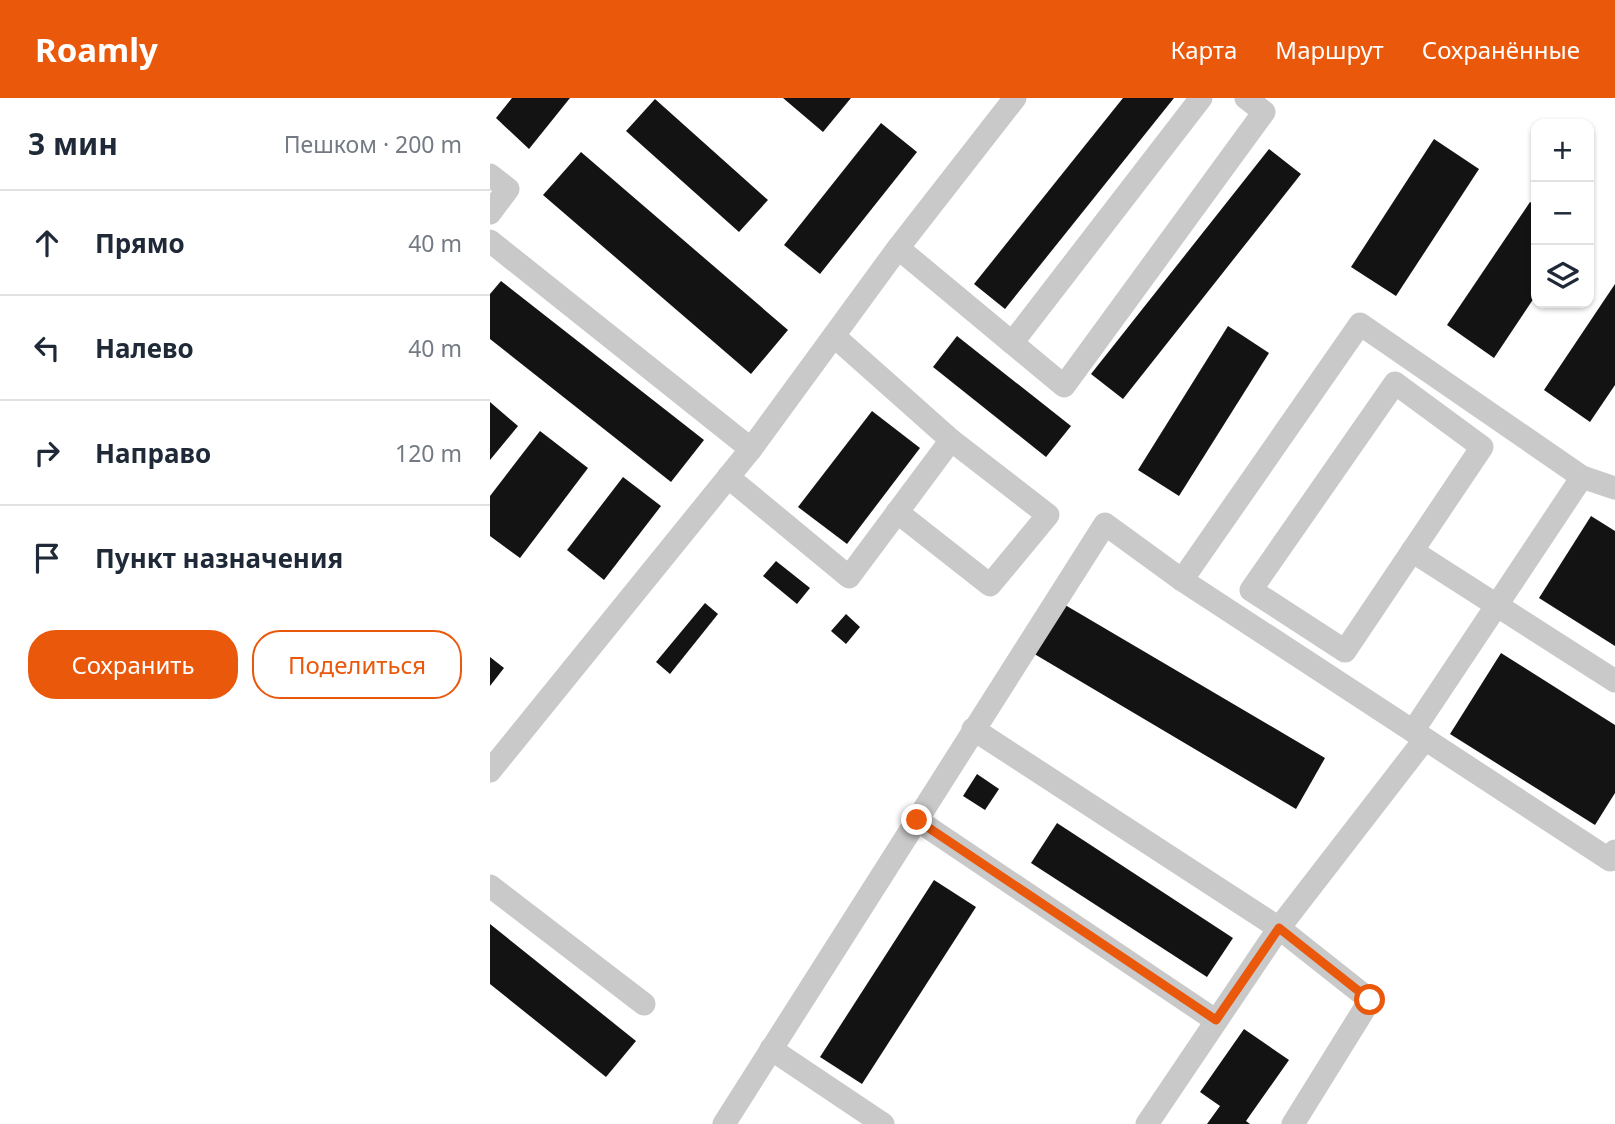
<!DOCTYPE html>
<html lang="ru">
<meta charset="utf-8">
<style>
:root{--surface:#fff;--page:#f6f6f7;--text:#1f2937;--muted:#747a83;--line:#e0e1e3;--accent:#ea580c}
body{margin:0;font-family:"Noto Sans",sans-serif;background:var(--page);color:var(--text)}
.controls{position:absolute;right:21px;top:21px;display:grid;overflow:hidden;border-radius:14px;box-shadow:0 2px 5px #0004}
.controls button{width:63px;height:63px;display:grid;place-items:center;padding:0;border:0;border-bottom:2px solid var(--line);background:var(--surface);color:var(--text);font:35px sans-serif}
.stop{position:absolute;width:21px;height:21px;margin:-16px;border:5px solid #ea580c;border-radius:50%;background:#fff}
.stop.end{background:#ea580c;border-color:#fff;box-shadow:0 2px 7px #0008}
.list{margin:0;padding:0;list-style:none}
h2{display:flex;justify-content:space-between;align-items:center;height:91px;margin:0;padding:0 28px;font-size:30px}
h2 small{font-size:23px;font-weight:400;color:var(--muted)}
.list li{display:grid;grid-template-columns:46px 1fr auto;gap:21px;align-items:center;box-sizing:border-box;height:105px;padding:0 28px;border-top:2px solid var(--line)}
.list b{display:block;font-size:26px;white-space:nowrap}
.list em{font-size:23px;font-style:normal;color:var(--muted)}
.actions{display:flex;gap:14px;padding:21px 28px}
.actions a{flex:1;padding:16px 0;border:2px solid var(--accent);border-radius:28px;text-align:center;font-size:24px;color:var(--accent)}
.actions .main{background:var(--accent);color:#fff}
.icon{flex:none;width:38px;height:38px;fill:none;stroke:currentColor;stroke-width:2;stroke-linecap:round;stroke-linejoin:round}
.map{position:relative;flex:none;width:1125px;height:1026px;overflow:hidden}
header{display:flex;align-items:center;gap:42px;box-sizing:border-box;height:98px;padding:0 35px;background:var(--accent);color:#fff}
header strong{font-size:33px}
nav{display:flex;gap:38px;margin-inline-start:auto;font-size:24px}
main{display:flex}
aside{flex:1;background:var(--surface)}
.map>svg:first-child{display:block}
.building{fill:#131313}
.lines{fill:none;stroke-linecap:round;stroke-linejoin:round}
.minor{stroke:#c9c9c9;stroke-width:23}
.route{stroke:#ea580c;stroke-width:9}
</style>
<header>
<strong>Roamly</strong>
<nav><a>Карта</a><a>Маршрут</a><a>Сохранённые</a></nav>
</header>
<main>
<aside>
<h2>3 мин<small>Пешком · 200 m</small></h2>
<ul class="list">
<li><svg class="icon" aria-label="ahead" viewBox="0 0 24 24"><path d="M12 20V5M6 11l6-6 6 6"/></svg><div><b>Прямо</b></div><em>40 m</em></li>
<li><svg class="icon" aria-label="left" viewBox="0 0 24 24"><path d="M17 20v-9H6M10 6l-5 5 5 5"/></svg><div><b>Налево</b></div><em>40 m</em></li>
<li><svg class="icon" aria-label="right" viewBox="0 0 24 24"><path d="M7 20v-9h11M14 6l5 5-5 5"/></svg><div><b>Направо</b></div><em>120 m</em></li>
<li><svg class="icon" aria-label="arrive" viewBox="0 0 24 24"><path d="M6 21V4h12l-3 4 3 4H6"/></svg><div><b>Пункт назначения</b></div></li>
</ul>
<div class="actions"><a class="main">Сохранить</a><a>Поделиться</a></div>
</aside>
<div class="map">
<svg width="1125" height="1026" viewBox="0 0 1125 1026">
<rect width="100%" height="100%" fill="#fff"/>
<g class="building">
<polygon points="22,0 80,0 39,51 6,20"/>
<polygon points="293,0 361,0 333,34"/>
<polygon points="633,0 684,0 515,211 484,186"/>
<polygon points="165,1 278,102 249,134 136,33"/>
<polygon points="391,25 427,54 330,176 294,147"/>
<polygon points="944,41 989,71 906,198 861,169"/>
<polygon points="779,51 811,76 633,301 601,276"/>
<polygon points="91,54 298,232 261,276 53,97"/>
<polygon points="1040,104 1046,108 1046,197 1004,260 957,227"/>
<polygon points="11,183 214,342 181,384 0,241 0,196"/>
<polygon points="1125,186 1125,287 1100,324 1054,292"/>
<polygon points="738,228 779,255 689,398 648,372"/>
<polygon points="467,238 581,328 556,359 443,269"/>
<polygon points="0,304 28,328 0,362"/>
<polygon points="382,313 430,350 357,446 308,409"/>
<polygon points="50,333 98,370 30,460 0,438 0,398"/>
<polygon points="133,379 171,408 114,482 77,452"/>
<polygon points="1101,418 1125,433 1125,548 1049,500"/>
<polygon points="286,463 320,490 307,506 273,478"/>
<polygon points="570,504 835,660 806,711 541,554"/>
<polygon points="215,505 228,516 180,576 166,564"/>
<polygon points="356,516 370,529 356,546 341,533"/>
<polygon points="1011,555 1125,627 1125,695 1105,727 960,636"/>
<polygon points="0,559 14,570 0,588"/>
<polygon points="487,676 509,691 495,712 473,698"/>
<polygon points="567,725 743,840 717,879 541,765"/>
<polygon points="444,782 486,809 372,986 330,959"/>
<polygon points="0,826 146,943 116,979 0,886"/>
<polygon points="754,931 799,962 756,1023 760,1026 717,1026 730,1008 710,994"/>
</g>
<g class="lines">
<g class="minor">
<polyline points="0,77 18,91 0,115"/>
<polyline points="0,143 261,351"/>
<polyline points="408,150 574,288 774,14 756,0"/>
<polyline points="522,245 711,0"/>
<polygon points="905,285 992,349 855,553 761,492"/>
<polyline points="238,379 359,479 461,342 344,238"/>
<polyline points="407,414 500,487 558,417 461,342"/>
<polyline points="922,453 1125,583"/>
<polyline points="692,482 870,226 1092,379 1125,390"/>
<polyline points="483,631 789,830 880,902 803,1026"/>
<polyline points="923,633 1092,379"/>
<polyline points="0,673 261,351 408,150 525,0"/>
<polyline points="427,722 725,922"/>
<polyline points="0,788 154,906"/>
<polyline points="281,951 393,1026"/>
<polyline points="234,1026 615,426 692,482 1120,762 1125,753"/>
<polyline points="657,1026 789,830 935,641"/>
</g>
</g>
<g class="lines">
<polyline class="route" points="427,722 726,922 789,830 880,902"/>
</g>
</svg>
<div class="controls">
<button>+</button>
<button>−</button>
<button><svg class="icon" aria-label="layers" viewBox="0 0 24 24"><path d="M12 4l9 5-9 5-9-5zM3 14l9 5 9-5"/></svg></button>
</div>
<div class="stop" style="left:880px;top:902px"></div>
<div class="stop end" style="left:427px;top:722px"></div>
</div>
</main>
